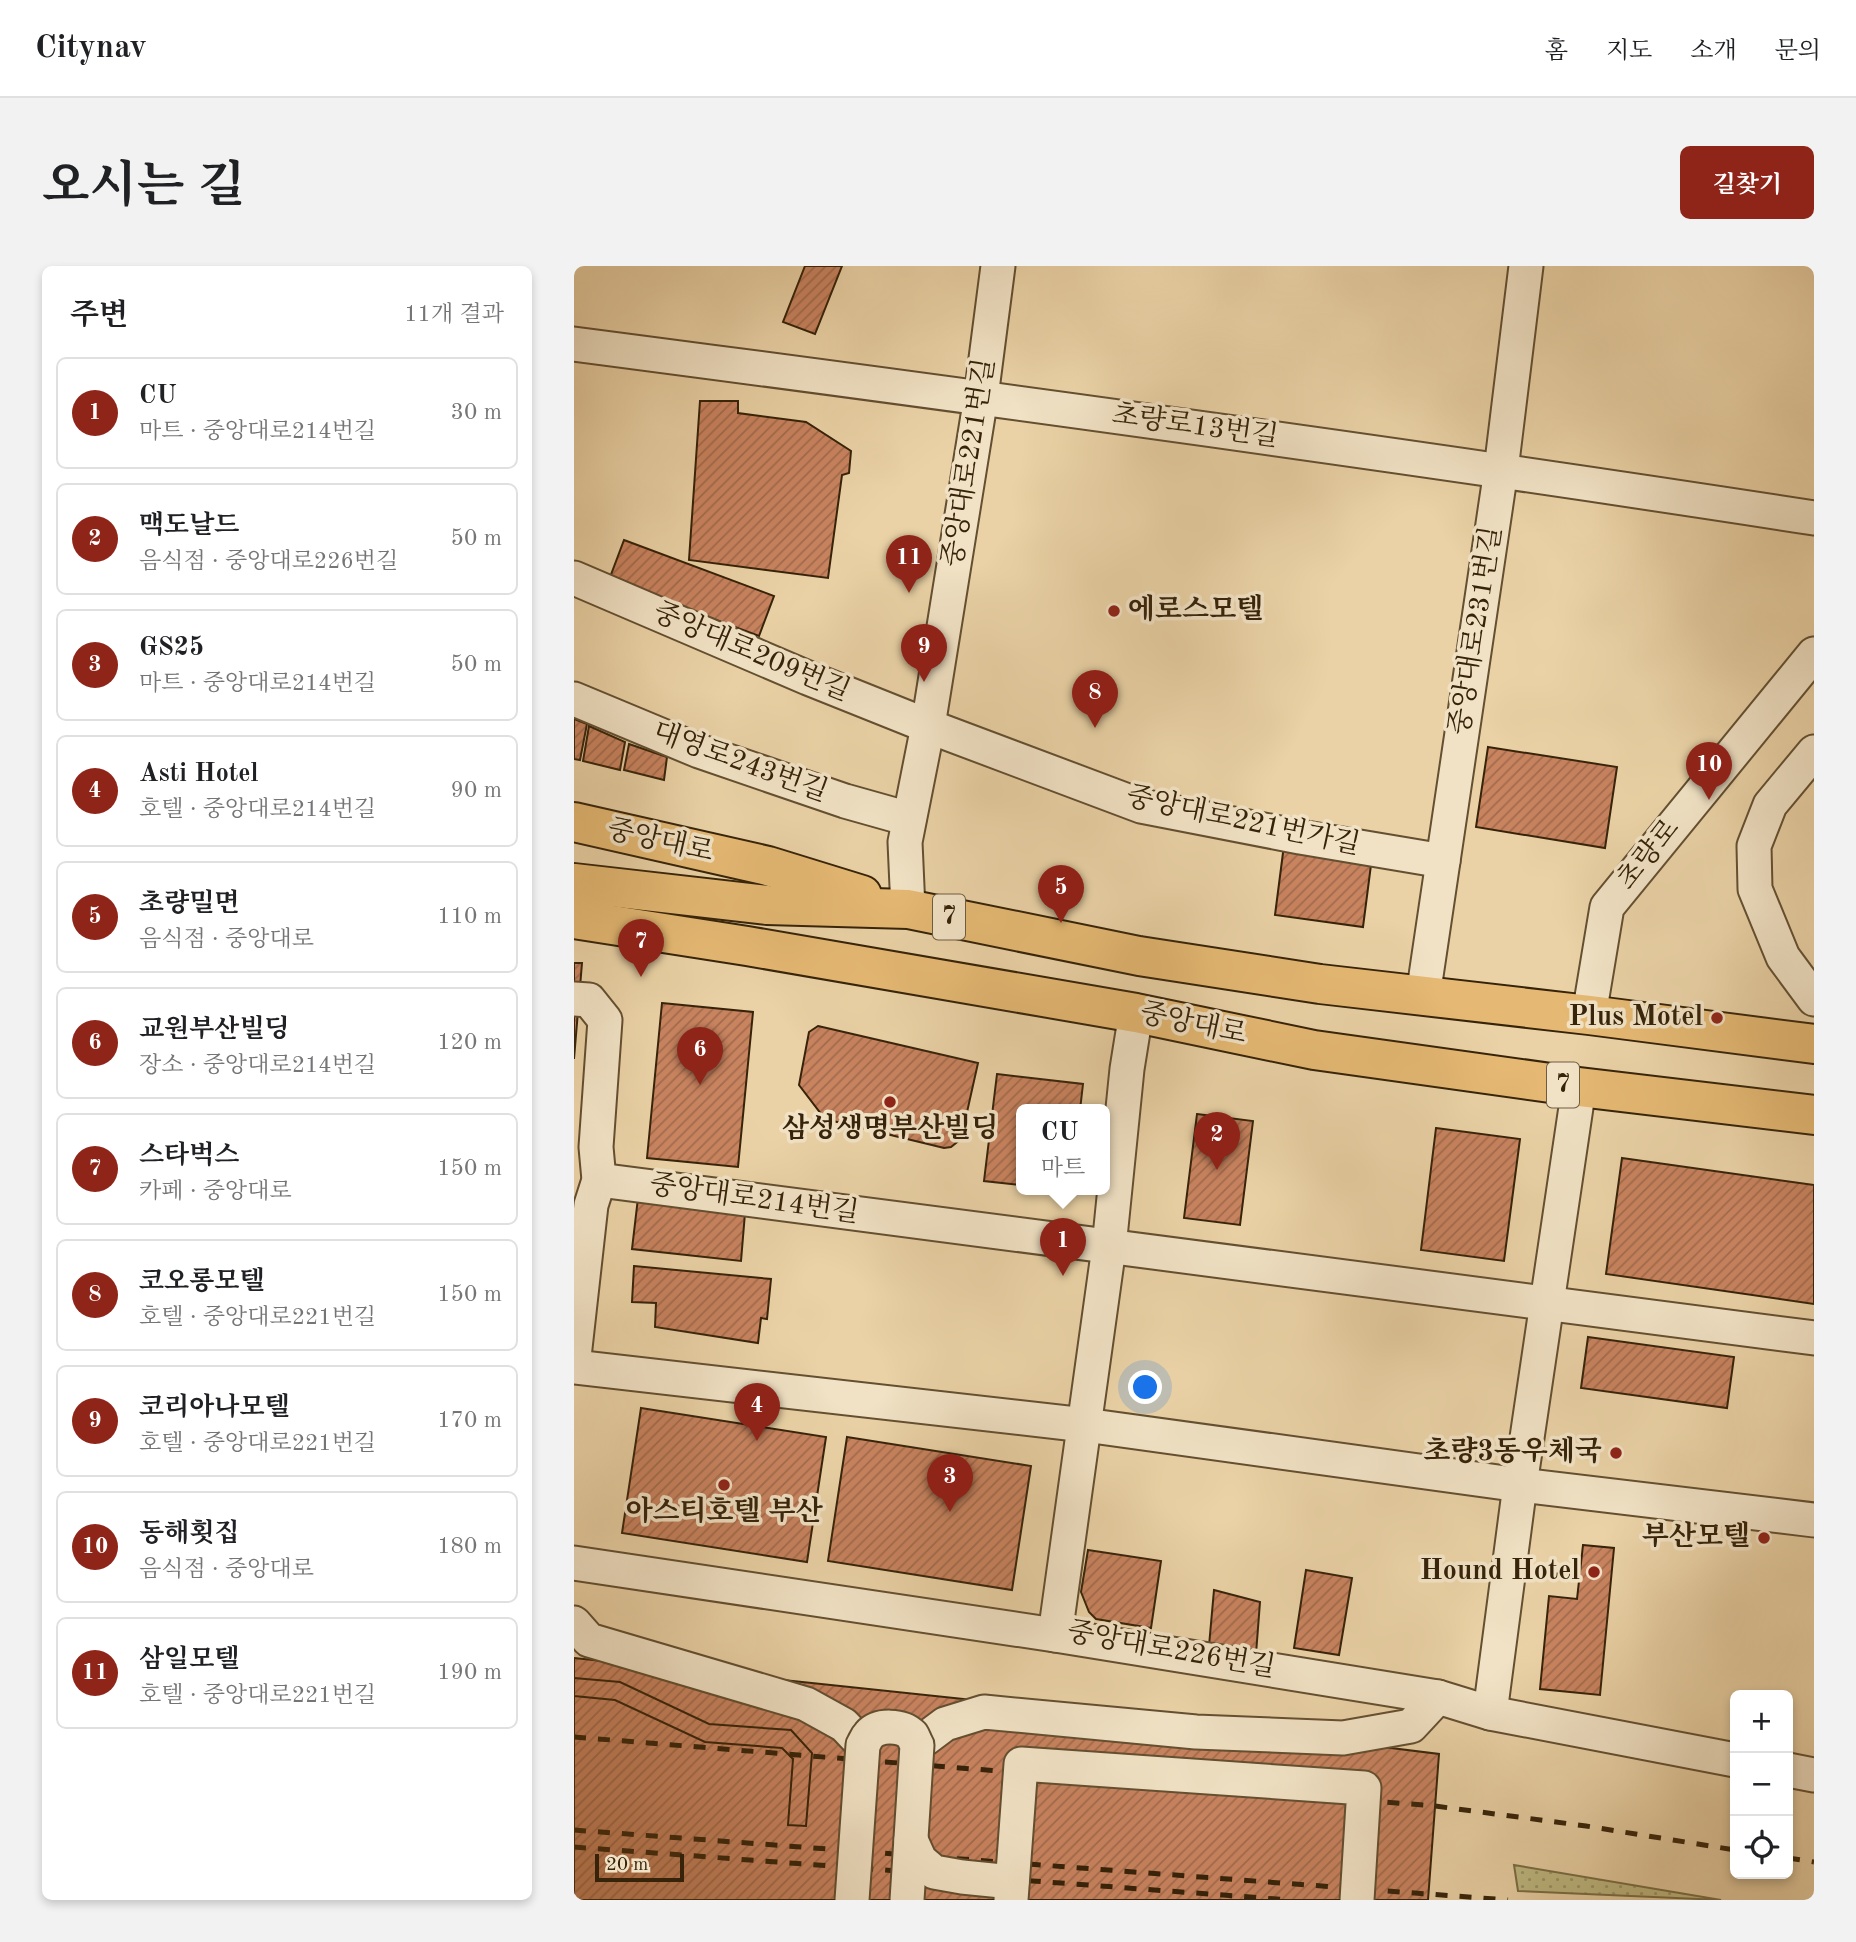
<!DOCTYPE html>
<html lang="ko">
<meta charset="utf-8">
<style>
:root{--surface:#fff;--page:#f2f2f2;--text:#202124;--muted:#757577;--line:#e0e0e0;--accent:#8f2418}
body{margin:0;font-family:"Old Standard TT","Noto Serif KR",serif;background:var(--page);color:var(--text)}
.controls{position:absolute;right:21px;bottom:21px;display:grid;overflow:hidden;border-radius:10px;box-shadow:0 4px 10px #0003}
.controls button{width:63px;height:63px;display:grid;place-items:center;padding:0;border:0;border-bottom:2px solid var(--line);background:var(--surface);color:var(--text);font:35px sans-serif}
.scale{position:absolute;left:21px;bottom:18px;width:89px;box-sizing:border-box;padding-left:7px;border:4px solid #36230a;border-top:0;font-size:19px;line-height:24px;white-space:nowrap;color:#36230a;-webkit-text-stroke:5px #f1e2c5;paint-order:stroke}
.you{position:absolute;left:572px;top:1122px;width:24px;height:24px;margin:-18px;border:5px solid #fff;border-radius:50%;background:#1a73e8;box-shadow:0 0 0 10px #1a73e833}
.badge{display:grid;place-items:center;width:46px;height:46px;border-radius:50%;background:var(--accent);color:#fff;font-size:23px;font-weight:700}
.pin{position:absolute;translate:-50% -58px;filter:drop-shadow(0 2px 4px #0008)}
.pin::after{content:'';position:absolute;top:37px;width:24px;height:21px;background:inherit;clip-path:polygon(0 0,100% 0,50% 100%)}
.popup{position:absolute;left:442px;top:838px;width:94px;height:91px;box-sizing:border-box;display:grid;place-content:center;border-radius:10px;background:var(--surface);filter:drop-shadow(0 2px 5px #0005);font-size:23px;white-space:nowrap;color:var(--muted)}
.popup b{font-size:26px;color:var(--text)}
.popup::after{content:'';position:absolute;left:50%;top:100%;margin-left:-14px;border:14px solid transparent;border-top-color:var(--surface)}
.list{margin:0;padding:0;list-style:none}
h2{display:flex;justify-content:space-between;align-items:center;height:91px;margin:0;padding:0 28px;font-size:30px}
h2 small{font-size:23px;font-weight:400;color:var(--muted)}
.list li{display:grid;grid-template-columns:46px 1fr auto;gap:21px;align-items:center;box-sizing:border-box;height:112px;margin:0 14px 14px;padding:0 14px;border:2px solid var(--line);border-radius:10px}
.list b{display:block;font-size:26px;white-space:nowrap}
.list p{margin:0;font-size:23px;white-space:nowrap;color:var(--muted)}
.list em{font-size:23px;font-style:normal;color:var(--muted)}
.icon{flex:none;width:38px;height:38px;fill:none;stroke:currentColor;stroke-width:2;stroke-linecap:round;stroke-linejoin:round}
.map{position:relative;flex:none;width:1240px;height:1634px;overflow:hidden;border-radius:10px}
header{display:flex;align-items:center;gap:42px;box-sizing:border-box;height:98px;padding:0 35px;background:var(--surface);border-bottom:2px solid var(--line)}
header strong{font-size:33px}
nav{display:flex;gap:38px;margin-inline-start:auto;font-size:24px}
.intro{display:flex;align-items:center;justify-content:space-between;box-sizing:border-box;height:168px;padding:0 42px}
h1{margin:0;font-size:49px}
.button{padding:18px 32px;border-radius:10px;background:var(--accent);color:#fff;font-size:24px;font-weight:700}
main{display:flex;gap:42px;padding:0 42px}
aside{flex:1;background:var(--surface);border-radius:10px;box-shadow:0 4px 10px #0003}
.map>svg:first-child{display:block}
.grass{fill:url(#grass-dots);stroke:#7a6e46;stroke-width:2}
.building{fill:url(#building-hatch);stroke:#36230a;stroke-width:2}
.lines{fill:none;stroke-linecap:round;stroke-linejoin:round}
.minor-casing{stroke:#634f31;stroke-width:37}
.major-casing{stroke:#36230a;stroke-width:42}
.minor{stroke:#f1e2c5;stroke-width:33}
.major{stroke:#e5b973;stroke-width:38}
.rail{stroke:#36230a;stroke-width:5;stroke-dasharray:12 12;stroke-linecap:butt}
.minor-bridge-casing{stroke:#634f31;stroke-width:37;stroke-linecap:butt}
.minor-bridge{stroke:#f1e2c5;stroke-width:33}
.poi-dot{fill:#8f2418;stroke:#f1e2c5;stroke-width:2.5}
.labels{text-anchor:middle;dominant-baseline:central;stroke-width:7;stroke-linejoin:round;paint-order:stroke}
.shield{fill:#f1e2c5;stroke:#6e5c42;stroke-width:2}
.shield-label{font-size:26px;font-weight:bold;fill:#36230a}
.street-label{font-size:28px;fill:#36230a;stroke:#f1e2c5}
.poi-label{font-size:28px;font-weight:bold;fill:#36230a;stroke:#f1e2c5;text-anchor:end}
</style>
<header>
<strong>Citynav</strong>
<nav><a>홈</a><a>지도</a><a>소개</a><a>문의</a></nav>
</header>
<div class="intro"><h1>오시는 길</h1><a class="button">길찾기</a></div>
<main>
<aside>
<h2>주변<small>11개 결과</small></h2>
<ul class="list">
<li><span class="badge">1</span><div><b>CU</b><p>마트 · 중앙대로214번길</p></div><em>30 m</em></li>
<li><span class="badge">2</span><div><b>맥도날드</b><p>음식점 · 중앙대로226번길</p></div><em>50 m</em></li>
<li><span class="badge">3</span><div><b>GS25</b><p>마트 · 중앙대로214번길</p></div><em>50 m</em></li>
<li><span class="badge">4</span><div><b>Asti Hotel</b><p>호텔 · 중앙대로214번길</p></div><em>90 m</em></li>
<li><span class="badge">5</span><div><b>초량밀면</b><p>음식점 · 중앙대로</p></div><em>110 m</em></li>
<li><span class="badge">6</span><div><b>교원부산빌딩</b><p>장소 · 중앙대로214번길</p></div><em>120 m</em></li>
<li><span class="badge">7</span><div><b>스타벅스</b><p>카페 · 중앙대로</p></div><em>150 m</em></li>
<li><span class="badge">8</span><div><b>코오롱모텔</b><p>호텔 · 중앙대로221번길</p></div><em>150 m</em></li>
<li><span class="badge">9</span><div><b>코리아나모텔</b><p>호텔 · 중앙대로221번길</p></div><em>170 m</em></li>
<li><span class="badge">10</span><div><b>동해횟집</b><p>음식점 · 중앙대로</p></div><em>180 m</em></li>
<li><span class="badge">11</span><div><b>삼일모텔</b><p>호텔 · 중앙대로221번길</p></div><em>190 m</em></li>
</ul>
</aside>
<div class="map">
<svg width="1240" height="1634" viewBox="0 0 1240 1634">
<defs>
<pattern id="grass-dots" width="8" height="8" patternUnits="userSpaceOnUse" patternTransform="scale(1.75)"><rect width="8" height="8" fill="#bfba82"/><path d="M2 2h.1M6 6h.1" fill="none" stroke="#9c9769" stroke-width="1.8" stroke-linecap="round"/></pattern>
<pattern id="building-hatch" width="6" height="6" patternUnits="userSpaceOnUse" patternTransform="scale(1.75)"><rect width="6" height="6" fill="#c8835f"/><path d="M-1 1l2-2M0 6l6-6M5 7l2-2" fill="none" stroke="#a36b4d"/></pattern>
</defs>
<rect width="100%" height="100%" fill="#ead2a6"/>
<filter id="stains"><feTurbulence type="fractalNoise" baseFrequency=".00286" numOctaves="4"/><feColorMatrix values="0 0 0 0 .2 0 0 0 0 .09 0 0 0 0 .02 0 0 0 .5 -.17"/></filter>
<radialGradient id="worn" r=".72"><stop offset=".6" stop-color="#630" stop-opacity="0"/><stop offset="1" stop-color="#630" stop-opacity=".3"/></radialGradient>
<polygon class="grass" points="940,1599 1147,1634 944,1625"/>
<g class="building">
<polygon points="231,0 268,0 241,68 209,56"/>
<polygon points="126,135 164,135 164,147 232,156 277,185 275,207 268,209 254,312 115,294"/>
<polygon points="50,274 200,330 185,370 35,314"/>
<polygon points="0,453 13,458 6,494 0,493"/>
<polygon points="15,460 51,476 46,504 9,495"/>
<polygon points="55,478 93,491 90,514 50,504"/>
<polygon points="914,481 1043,501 1031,582 902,561"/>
<polygon points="710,579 798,591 789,661 701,649"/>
<polygon points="0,697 8,697 0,793"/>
<polygon points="88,737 179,746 164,901 73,892"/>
<polygon points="244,760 404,797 387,873 377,881 370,882 251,853 225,819 235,766"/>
<polygon points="423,808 509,818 506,844 447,844 447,919 410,915"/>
<polygon points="623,848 679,855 666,959 610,952"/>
<polygon points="862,862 946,873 930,995 847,984"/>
<polygon points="1048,892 1240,919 1240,1038 1032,1008"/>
<polygon points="64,932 171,947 167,995 58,983"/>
<polygon points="60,1000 197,1013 193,1053 187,1052 184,1077 81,1061 82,1037 58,1036"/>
<polygon points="1014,1071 1160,1091 1153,1142 1007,1122"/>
<polygon points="67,1142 252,1171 233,1296 48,1267"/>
<polygon points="273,1171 457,1200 438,1324 254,1295"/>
<polygon points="1009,1279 1040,1282 1026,1429 966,1423 975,1330 1003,1333"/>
<polygon points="514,1284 587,1295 577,1362 522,1353 515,1346 507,1326"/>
<polygon points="732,1304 778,1312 765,1389 720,1382"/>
<polygon points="640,1324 686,1336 682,1388 635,1380"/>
<polygon points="0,1392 598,1455 865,1488 854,1634 0,1634"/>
<polygon points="0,1412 46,1416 135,1458 217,1464 238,1487 232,1560 214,1559 219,1493 208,1482 131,1476 41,1434 0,1430"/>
</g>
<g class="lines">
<defs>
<g id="minor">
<path d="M0,78C414,132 827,188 1240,252"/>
<polyline points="0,312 234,412 354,460 567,540 726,571 869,595"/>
<polyline points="0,433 125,485 271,535 335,553"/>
<polyline points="1240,486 1196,539 1180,580 1181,623 1209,691 1240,733"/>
<polyline points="334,643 331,576 354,460 407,131 424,0"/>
<polyline points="849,730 927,204 952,0"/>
<polyline points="0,733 15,734 31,754 22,881 25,914 17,939 0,1091"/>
<polyline points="1015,749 1033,641 1240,388"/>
<polyline points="25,914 1240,1072"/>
<polyline points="0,1101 511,1159 946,1219 1240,1254"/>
<polyline points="0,1297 481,1369 864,1431 916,1447 1161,1494"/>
<polyline points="0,1357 15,1374 232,1438 270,1459 289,1479"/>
<polyline points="481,1369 535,981 553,803 562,747"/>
<polyline points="916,1447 946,1219 1005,821"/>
<polyline points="343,1479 371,1458 410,1446 622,1466 769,1472 837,1460 864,1431"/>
<polyline points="1214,1504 1240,1509"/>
</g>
<g id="major">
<polyline points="0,556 194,600 288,629"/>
<polyline points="0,617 193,639 334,643 565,690 746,718 1015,749 1240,778"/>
<polyline points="0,653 173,680 562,747 740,784 1005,821 1240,849"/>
</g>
</defs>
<use href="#minor" class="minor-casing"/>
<use href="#major" class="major-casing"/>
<use href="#minor" class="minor"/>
<use href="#major" class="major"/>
<g class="rail">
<polyline points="0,1471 861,1540 1012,1560 1161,1584"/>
<polyline points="0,1564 934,1634"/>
<polyline points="0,1581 716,1634"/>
<polyline points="1214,1592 1240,1596"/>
</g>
<defs>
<g id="minor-bridge">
<polyline points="337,1574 346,1594 360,1606 388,1611 438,1616"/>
<path d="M278,1634L289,1479C291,1476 292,1472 295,1469C304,1458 328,1459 338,1469C340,1472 341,1476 343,1479L333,1634"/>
<polyline points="437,1634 447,1498 790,1522 783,1634"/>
</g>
</defs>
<use href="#minor-bridge" class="minor-bridge-casing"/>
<use href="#minor-bridge" class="minor-bridge"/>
</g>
<g class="poi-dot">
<circle cx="540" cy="345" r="7"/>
<circle cx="1143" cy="752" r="7"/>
<circle cx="316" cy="836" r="7"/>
<circle cx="1042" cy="1187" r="7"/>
<circle cx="150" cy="1219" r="7"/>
<circle cx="1190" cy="1272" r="7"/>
<circle cx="1020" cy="1306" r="7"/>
</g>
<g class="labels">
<g class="shield">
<rect x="359" y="628.5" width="32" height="45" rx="5"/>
<rect x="973" y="796.5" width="32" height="45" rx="5"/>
</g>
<g class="shield-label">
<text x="375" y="651">7</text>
<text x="989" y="819">7</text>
</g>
<g class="street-label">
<text transform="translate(621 161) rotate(8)">초량로13번길</text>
<text transform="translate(396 197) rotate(-81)">중앙대로221번길</text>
<text transform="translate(903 365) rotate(-81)">중앙대로231번길</text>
<text transform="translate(177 387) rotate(23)">중앙대로209번길</text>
<text transform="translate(166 497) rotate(20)">대영로243번길</text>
<text transform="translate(669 556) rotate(12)">중앙대로221번가길</text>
<text transform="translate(86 576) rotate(13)">중앙대로</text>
<text transform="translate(1075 589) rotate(-51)">초량로</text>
<text transform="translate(619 759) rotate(12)">중앙대로</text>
<text transform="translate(180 934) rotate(8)">중앙대로214번길</text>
<text transform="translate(597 1385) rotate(10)">중앙대로226번길</text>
</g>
<g class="poi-label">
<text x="554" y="345" text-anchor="start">에로스모텔</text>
<text x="1129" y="752">Plus Motel</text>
<text x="316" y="864" text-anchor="middle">삼성생명부산빌딩</text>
<text x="1028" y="1187">초량3동우체국</text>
<text x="150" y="1247" text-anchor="middle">아스티호텔 부산</text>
<text x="1176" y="1272">부산모텔</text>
<text x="1006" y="1306">Hound Hotel</text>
</g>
</g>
<rect width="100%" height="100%" filter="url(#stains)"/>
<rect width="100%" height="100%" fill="url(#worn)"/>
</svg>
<div class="controls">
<button>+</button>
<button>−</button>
<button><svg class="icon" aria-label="locate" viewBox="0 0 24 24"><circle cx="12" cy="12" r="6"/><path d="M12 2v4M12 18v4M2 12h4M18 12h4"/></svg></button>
</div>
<div class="scale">20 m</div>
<div class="you"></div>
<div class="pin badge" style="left:489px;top:1010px">1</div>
<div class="popup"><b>CU</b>마트</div>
<div class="pin badge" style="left:643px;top:904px">2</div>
<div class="pin badge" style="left:376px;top:1246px">3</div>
<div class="pin badge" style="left:183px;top:1175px">4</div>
<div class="pin badge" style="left:487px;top:657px">5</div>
<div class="pin badge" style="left:126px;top:819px">6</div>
<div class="pin badge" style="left:67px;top:711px">7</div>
<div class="pin badge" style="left:521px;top:462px">8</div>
<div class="pin badge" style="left:350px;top:416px">9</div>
<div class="pin badge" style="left:1135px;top:534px">10</div>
<div class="pin badge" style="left:335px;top:327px">11</div>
</div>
</main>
